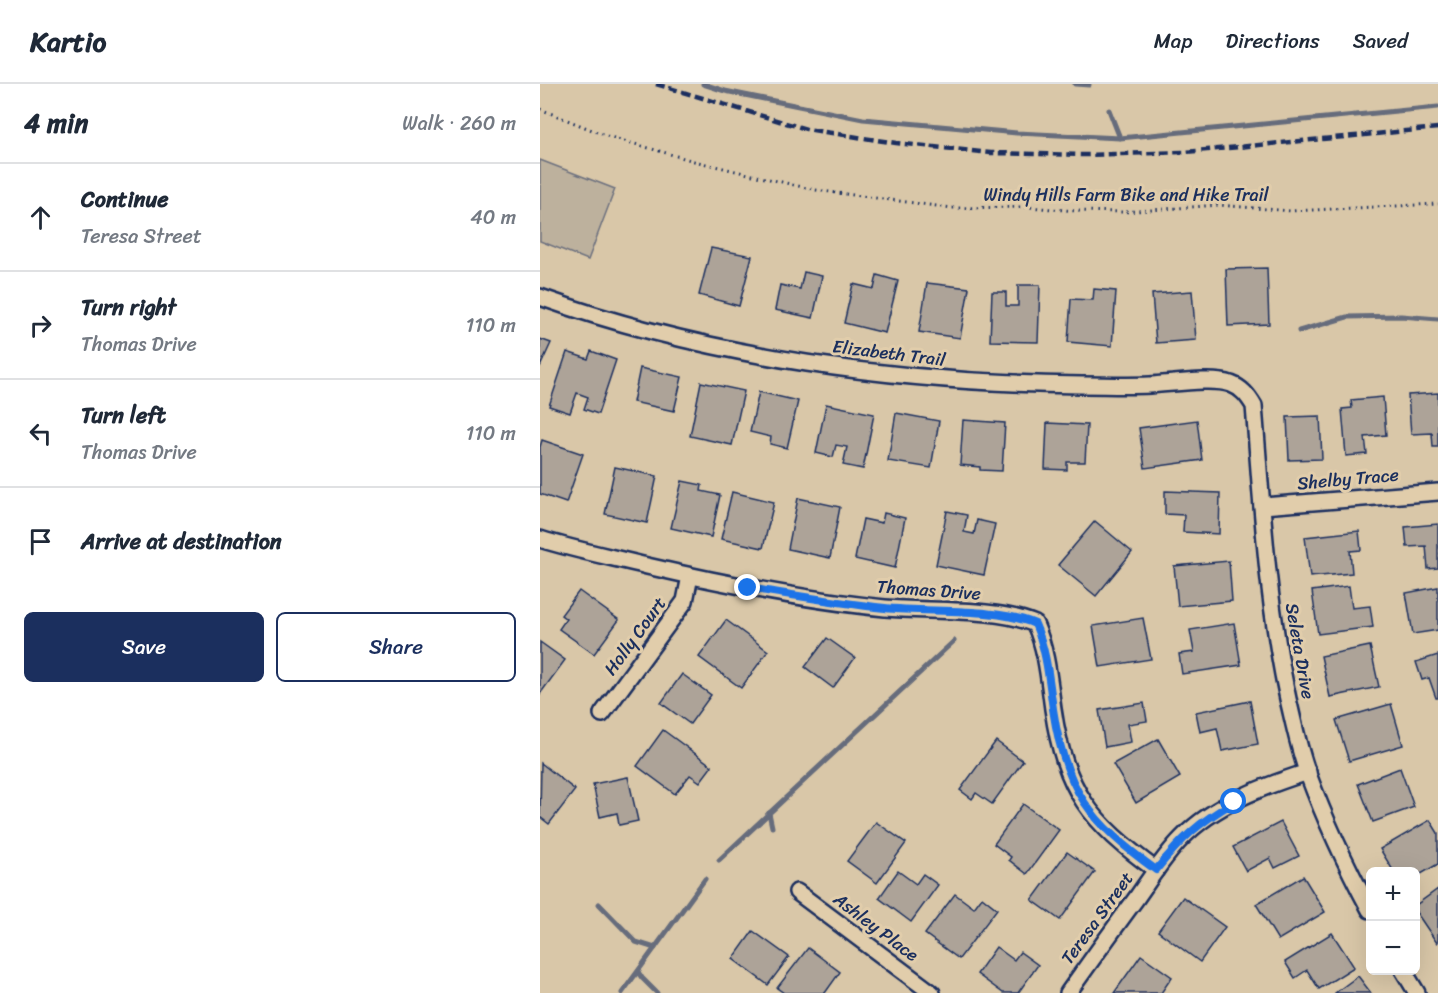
<!DOCTYPE html>
<meta charset="utf-8">
<style>
:root{--surface:#fff;--page:#f6f6f7;--text:#1f2937;--muted:#747a83;--line:#e0e1e3;--accent:#1b2f5e}
body{margin:0;font-family:Sriracha,sans-serif;background:var(--page);color:var(--text)}
.controls{position:absolute;right:18px;bottom:18px;display:grid;overflow:hidden;border-radius:9px;box-shadow:0 6px 24px #0002}
.controls button{width:54px;height:54px;display:grid;place-items:center;padding:0;border:0;border-bottom:2px solid var(--line);background:var(--surface);color:var(--text);font:30px sans-serif}
.stop{position:absolute;width:18px;height:18px;margin:-14px;border:4px solid #1a73e8;border-radius:50%;background:#fff}
.stop.end{background:#1a73e8;border-color:#fff;box-shadow:0 2px 6px #0008}
.list{margin:0;padding:0;list-style:none}
h2{display:flex;justify-content:space-between;align-items:center;height:78px;margin:0;padding:0 24px;font-size:26px}
h2 small{font-size:20px;font-weight:400;color:var(--muted)}
.list li{display:grid;grid-template-columns:39px 1fr auto;gap:18px;align-items:center;box-sizing:border-box;height:108px;padding:0 24px;border-top:2px solid var(--line)}
.list b{display:block;font-size:22px;white-space:nowrap}
.list p{margin:0;font-size:20px;white-space:nowrap;color:var(--muted)}
.list em{font-size:20px;font-style:normal;color:var(--muted)}
.actions{display:flex;gap:12px;padding:18px 24px}
.actions a{flex:1;padding:14px 0;border:2px solid var(--accent);border-radius:9px;text-align:center;font-size:21px;color:var(--accent)}
.actions .main{background:var(--accent);color:#fff}
.icon{flex:none;width:33px;height:33px;fill:none;stroke:currentColor;stroke-width:2;stroke-linecap:round;stroke-linejoin:round}
.map{position:relative;flex:none;width:898px;height:909px;overflow:hidden}
header{display:flex;align-items:center;gap:36px;box-sizing:border-box;height:84px;padding:0 30px;background:var(--surface);border-bottom:2px solid var(--line)}
header strong{font-size:28px}
nav{display:flex;gap:33px;margin-inline-start:auto;font-size:21px}
main{display:flex}
aside{flex:1;background:var(--surface)}
.map>svg:first-child{display:block}
.pitch{fill:#bdb19d;stroke:#6c707e;stroke-width:1.5}
.lines{fill:none;stroke-linecap:round;stroke-linejoin:round}
.stream{stroke:#666c7b;stroke-width:5}
.building{fill:#ada398;stroke:#1b2f5e;stroke-width:1.5}
.street-casing{stroke:#1b2f5e;stroke-width:20}
.path{stroke:#1b2f5e;stroke-width:3;stroke-dasharray:1.5 4.5;stroke-linecap:butt}
.street{stroke:#e1cdab;stroke-width:15}
.rail{stroke:#1b2f5e;stroke-width:4.5;stroke-dasharray:9 4.5;stroke-linecap:butt}
.route{stroke:#1a73e8;stroke-width:8}
.labels{text-anchor:middle;dominant-baseline:central;stroke-width:6;stroke-linejoin:round;paint-order:stroke}
.street-label{font-size:18px;fill:#1b2f5e;stroke:#e1cdab}
</style>
<header>
<strong>Kartio</strong>
<nav><a>Map</a><a>Directions</a><a>Saved</a></nav>
</header>
<main>
<aside>
<h2>4 min<small>Walk · 260 m</small></h2>
<ul class="list">
<li><svg class="icon" aria-label="ahead" viewBox="0 0 24 24"><path d="M12 20V5M6 11l6-6 6 6"/></svg><div><b>Continue</b><p>Teresa Street</p></div><em>40 m</em></li>
<li><svg class="icon" aria-label="right" viewBox="0 0 24 24"><path d="M7 20v-9h11M14 6l5 5-5 5"/></svg><div><b>Turn right</b><p>Thomas Drive</p></div><em>110 m</em></li>
<li><svg class="icon" aria-label="left" viewBox="0 0 24 24"><path d="M17 20v-9H6M10 6l-5 5 5 5"/></svg><div><b>Turn left</b><p>Thomas Drive</p></div><em>110 m</em></li>
<li><svg class="icon" aria-label="arrive" viewBox="0 0 24 24"><path d="M6 21V4h12l-3 4 3 4H6"/></svg><div><b>Arrive at destination</b></div></li>
</ul>
<div class="actions"><a class="main">Save</a><a>Share</a></div>
</aside>
<div class="map">
<svg width="898" height="909" viewBox="0 0 898 909">
<rect width="100%" height="100%" fill="#d9c7a8"/>
<filter id="ink" filterUnits="userSpaceOnUse"><feTurbulence type="fractalNoise" baseFrequency=".0167" numOctaves="2"/><feDisplacementMap in="SourceGraphic" scale="12" xChannelSelector="R" yChannelSelector="G"/><feConvolveMatrix kernelMatrix="1 2 1 2 8 2 1 2 1" color-interpolation-filters="sRGB"/></filter>
<g filter="url(#ink)">
<polygon class="pitch" points="0,76 75,105 48,176 0,157"/>
<g class="lines">
<g class="stream">
<polyline points="163,0 185,7 323,35 477,49 580,54"/>
<polyline points="535,0 549,1"/>
<polyline points="569,26 580,54 898,23"/>
<polyline points="759,247 807,233 861,232 898,235"/>
<polyline points="229,729 232,743"/>
<polyline points="179,776 414,557"/>
<polyline points="59,820 96,858 115,864"/>
<polyline points="98,888 102,894 117,909"/>
<polyline points="82,909 165,795"/>
</g>
</g>
<g class="building">
<polygon points="171,164 212,172 199,222 159,211"/>
<polygon points="727,184 729,240 688,242 686,185"/>
<polygon points="264,188 282,192 273,234 235,226 240,201 260,205"/>
<polygon points="337,191 358,197 345,249 304,239 313,200 334,205"/>
<polygon points="387,199 429,204 420,254 379,248"/>
<polygon points="478,201 500,201 498,258 450,257 452,208 466,208 466,222 478,222"/>
<polygon points="554,205 576,207 572,262 528,258 531,215 553,216"/>
<polygon points="652,207 656,256 616,259 612,210"/>
<polygon points="0,255 11,259 0,283"/>
<polygon points="51,267 76,276 58,330 44,325 48,313 37,309 30,329 9,322 27,268 48,275"/>
<polygon points="100,284 142,293 134,327 93,318"/>
<polygon points="161,298 204,307 192,361 150,352"/>
<polygon points="219,308 258,317 247,364 230,360 231,353 210,348"/>
<polygon points="898,309 898,363 893,363 892,349 871,350 868,311"/>
<polygon points="843,313 846,351 825,353 827,370 806,372 802,325 812,324 811,316"/>
<polygon points="286,320 334,330 323,385 303,381 307,363 296,361 293,373 276,369"/>
<polygon points="356,329 399,337 391,384 348,377"/>
<polygon points="780,332 782,375 749,376 747,333"/>
<polygon points="423,336 465,339 462,387 440,386 440,383 420,381"/>
<polygon points="657,336 662,376 605,384 599,344"/>
<polygon points="507,339 547,341 545,378 527,378 527,386 505,385"/>
<polygon points="2,356 43,370 26,419 0,410 0,363"/>
<polygon points="75,383 117,392 107,439 65,430"/>
<polygon points="142,397 162,401 161,407 180,411 171,453 131,444"/>
<polygon points="625,407 680,409 679,450 643,448 644,431 625,430"/>
<polygon points="192,408 234,418 223,464 181,455"/>
<polygon points="258,414 300,423 290,474 248,465"/>
<polygon points="407,427 427,431 424,448 434,450 437,436 455,440 444,491 396,481"/>
<polygon points="344,429 365,434 355,484 315,475 323,435 342,439"/>
<polygon points="555,437 592,468 556,512 518,481"/>
<polygon points="898,440 898,484 888,485 886,462 867,463 865,443"/>
<polygon points="819,447 821,466 810,467 812,489 770,493 765,453"/>
<polygon points="689,477 692,517 638,522 634,482"/>
<polygon points="809,502 812,524 830,522 833,543 778,550 772,507"/>
<polygon points="898,503 898,546 873,550 866,509"/>
<polygon points="39,507 79,536 54,570 19,545 26,535 21,531"/>
<polygon points="603,534 611,575 560,583 553,542"/>
<polygon points="186,536 228,567 201,604 159,573"/>
<polygon points="694,539 701,581 642,590 639,570 654,568 650,546"/>
<polygon points="287,554 315,574 293,604 265,583"/>
<polygon points="0,558 25,576 0,610"/>
<polygon points="830,562 839,603 790,613 781,572"/>
<polygon points="898,571 898,614 896,614 889,594 882,596 876,578"/>
<polygon points="142,590 171,611 150,640 121,619"/>
<polygon points="710,617 718,660 682,667 677,644 660,648 656,628"/>
<polygon points="604,619 607,637 588,640 591,658 565,663 559,626"/>
<polygon points="851,620 863,661 809,677 796,636"/>
<polygon points="123,646 172,682 160,698 150,691 135,710 97,682"/>
<polygon points="618,655 640,693 596,719 573,680"/>
<polygon points="456,657 483,677 452,720 436,709 432,715 420,706"/>
<polygon points="1,679 35,706 9,740 0,733"/>
<polygon points="860,684 874,723 833,738 818,700"/>
<polygon points="88,693 98,737 79,741 77,729 60,733 53,700"/>
<polygon points="483,720 519,746 487,790 469,776 471,773 454,760"/>
<polygon points="890,736 898,749 898,780 876,793 876,788 854,788 840,765"/>
<polygon points="336,738 366,759 337,799 307,777"/>
<polygon points="741,738 759,772 735,784 730,774 706,787 693,763"/>
<polygon points="527,768 555,788 520,836 492,816"/>
<polygon points="358,787 376,800 383,790 398,801 371,838 339,814"/>
<polygon points="763,792 785,828 738,856 716,820"/>
<polygon points="898,805 898,858 897,859 876,828 876,821"/>
<polygon points="415,810 434,824 442,813 457,825 419,875 385,850"/>
<polygon points="643,813 685,843 660,878 618,847"/>
<polygon points="213,847 249,873 228,901 193,875"/>
<polygon points="792,849 814,883 779,905 767,886 755,894 745,878"/>
<polygon points="456,863 474,876 480,868 498,881 478,909 463,909 437,890"/>
<polygon points="268,864 300,888 285,909 244,909 237,904"/>
<polygon points="601,871 632,893 621,909 574,909"/>
<polygon points="818,892 831,909 795,909"/>
</g>
<g class="lines">
<defs>
<g id="street">
<path d="M0,213C171,274 361,299 542,301C564,301 587,302 610,301C631,300 673,293 691,300C702,304 708,312 714,322C722,420 727,519 748,615C754,640 759,666 768,690C785,736 807,783 830,826"/>
<polyline points="722,422 898,408"/>
<path d="M0,455C35,466 71,473 107,482C185,500 265,516 345,524C390,528 456,523 495,540C507,567 509,597 513,625C525,707 550,738 616,786"/>
<polyline points="62,630 145,517 150,492"/>
<polyline points="257,808 392,909"/>
<polyline points="863,886 877,909"/>
<path d="M528,909C550,878 572,847 595,816C610,795 624,772 642,754C675,720 724,702 768,688"/>
</g>
</defs>
<use href="#street" class="street-casing"/>
<polyline class="path" points="0,25 67,52 154,77 275,106 412,124 488,123 537,127 583,128 679,121 751,127 898,120"/>
<use href="#street" class="street"/>
<polyline class="rail" points="116,0 266,45 356,59 451,69 545,71 646,68 898,44"/>
</g>
</g>
<g class="lines" filter="url(#ink)">
<path class="route" d="M208,504C253,511 299,519 345,524C389,529 456,523 495,540C507,567 509,597 513,625C525,707 551,739 616,786C642,754 658,739 694,718"/>
</g>
<g class="labels">
<g class="street-label">
<text x="586" y="111">Windy Hills Farm Bike and Hike Trail</text>
<text transform="translate(349 269) rotate(7)">Elizabeth Trail</text>
<text transform="translate(808 395) rotate(-5)">Shelby Trace</text>
<text transform="translate(389 506) rotate(4)">Thomas Drive</text>
<text transform="translate(95 552) rotate(-54)">Holly Court</text>
<text transform="translate(760 567) rotate(80)">Seleta Drive</text>
<text transform="translate(557 834) rotate(-54)">Teresa Street</text>
<text transform="translate(336 843) rotate(37)">Ashley Place</text>
</g>
</g>
</svg>
<div class="controls">
<button>+</button>
<button>−</button>
</div>
<div class="stop" style="left:694px;top:718px"></div>
<div class="stop end" style="left:208px;top:504px"></div>
</div>
</main>
